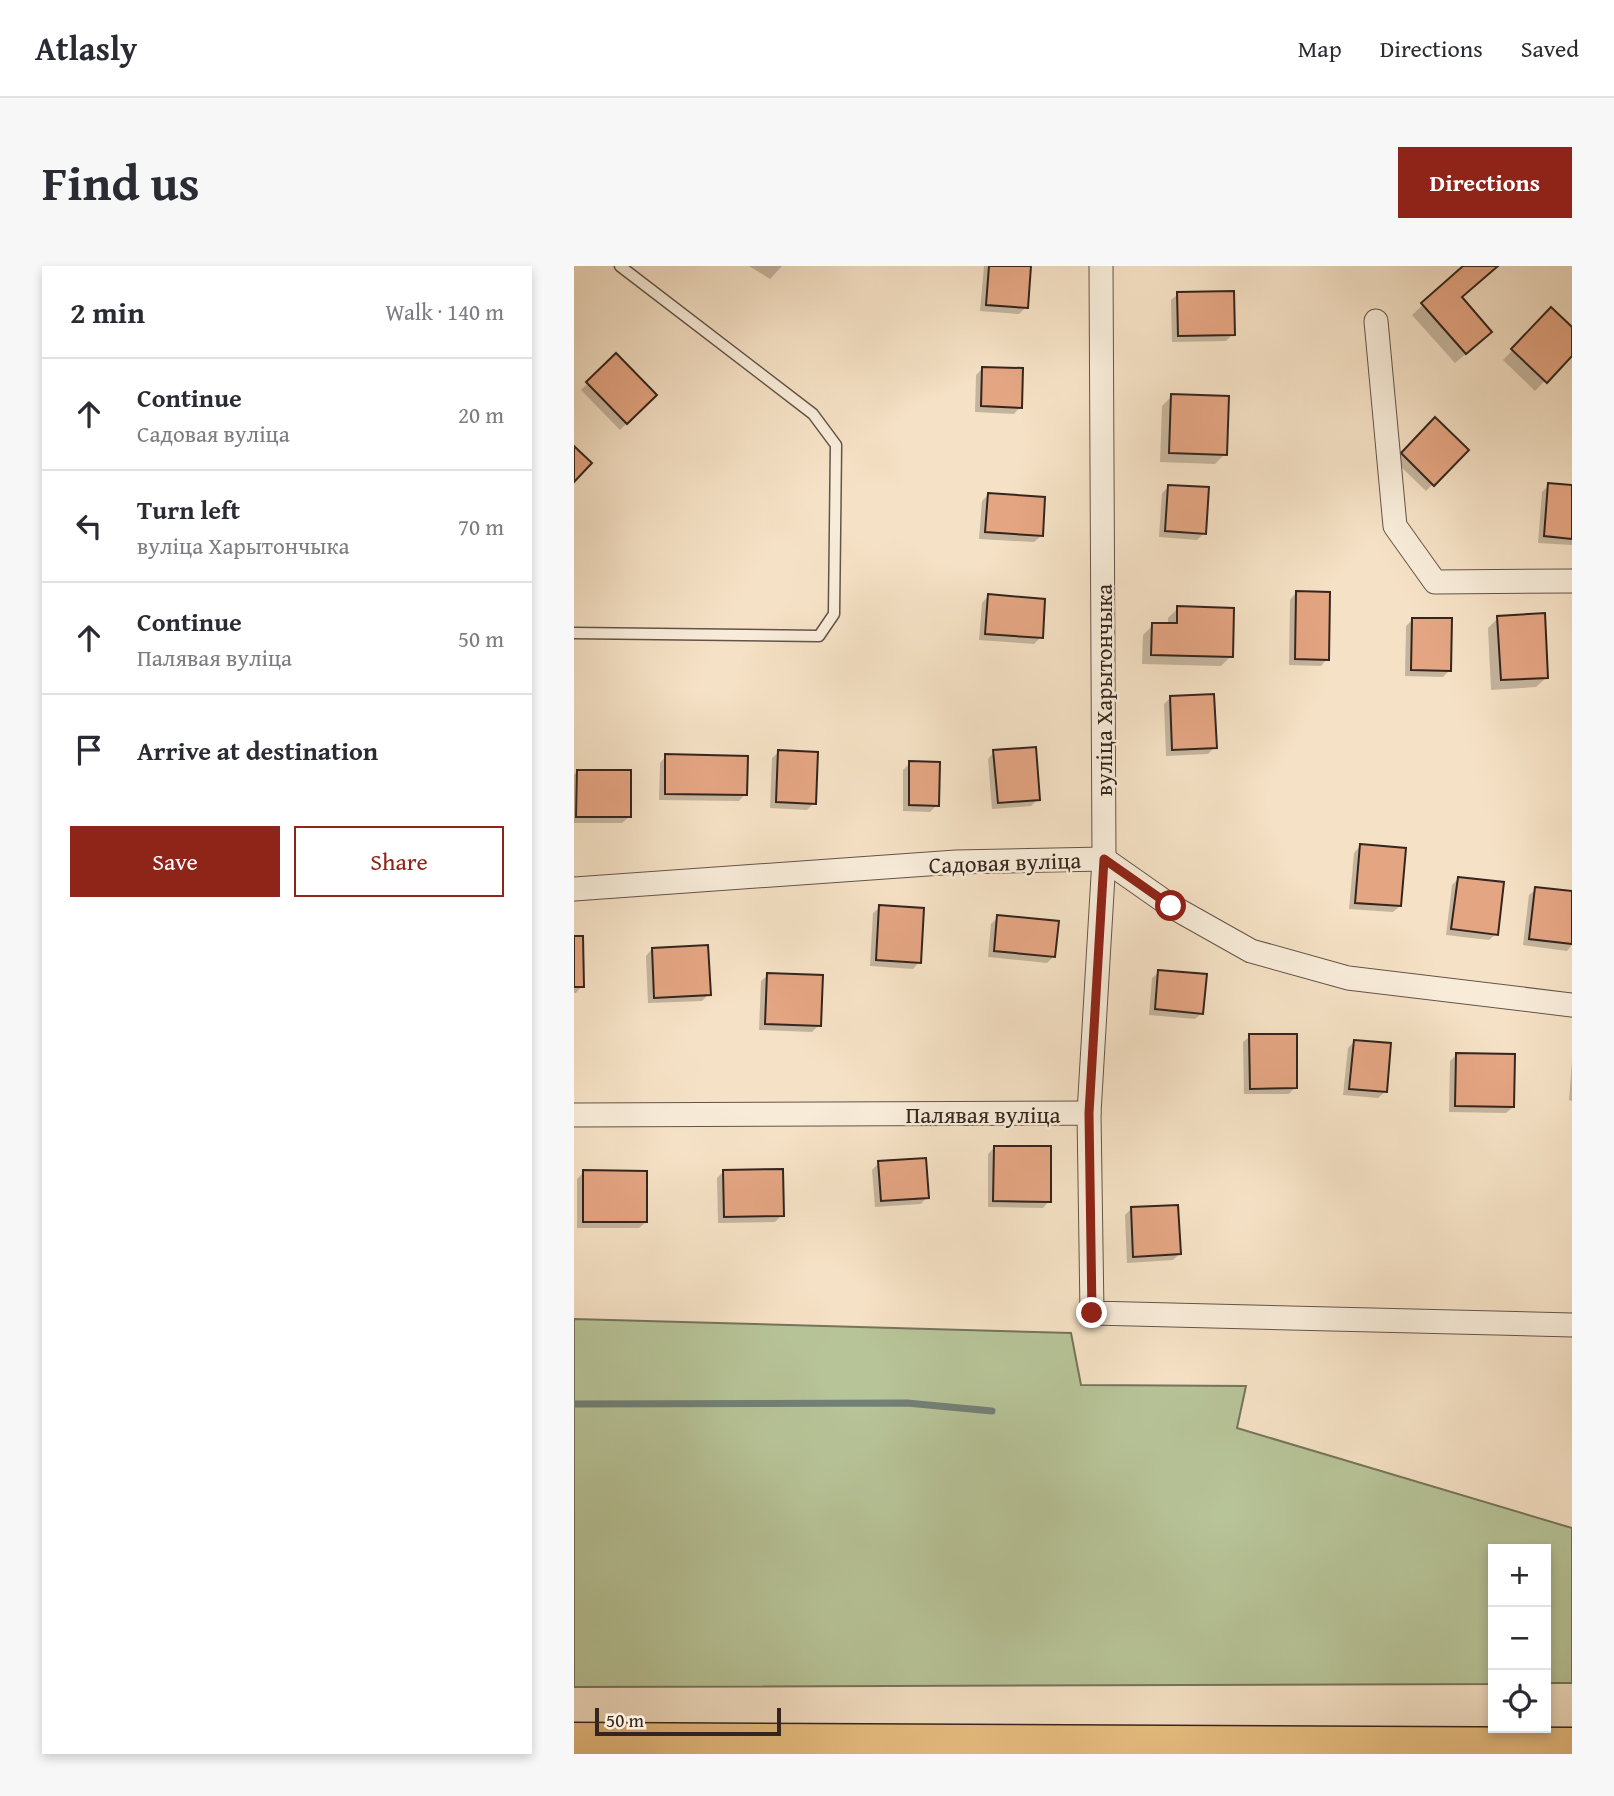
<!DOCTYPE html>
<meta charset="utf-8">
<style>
:root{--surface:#fff;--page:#f7f7f7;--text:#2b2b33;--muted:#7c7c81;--line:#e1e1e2;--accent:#8f2418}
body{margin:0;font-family:"Gentium Book Plus",serif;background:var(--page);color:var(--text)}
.controls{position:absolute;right:21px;bottom:21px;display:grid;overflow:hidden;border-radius:0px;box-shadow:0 4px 10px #0003}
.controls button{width:63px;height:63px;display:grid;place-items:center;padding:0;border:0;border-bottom:2px solid var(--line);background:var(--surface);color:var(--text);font:35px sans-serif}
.scale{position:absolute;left:21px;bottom:18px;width:186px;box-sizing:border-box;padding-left:7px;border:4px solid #34251e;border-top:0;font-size:19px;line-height:24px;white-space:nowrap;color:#34251e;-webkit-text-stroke:5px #f8ecd9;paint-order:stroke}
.stop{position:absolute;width:21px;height:21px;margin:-16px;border:5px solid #8f2418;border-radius:50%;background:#fff}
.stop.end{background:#8f2418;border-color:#fff;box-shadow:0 2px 7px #0008}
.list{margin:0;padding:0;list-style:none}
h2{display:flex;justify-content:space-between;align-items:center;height:91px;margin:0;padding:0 28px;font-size:30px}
h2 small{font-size:23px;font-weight:400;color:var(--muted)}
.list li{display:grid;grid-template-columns:46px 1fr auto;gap:21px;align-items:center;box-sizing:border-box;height:112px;padding:0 28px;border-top:2px solid var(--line)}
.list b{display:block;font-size:26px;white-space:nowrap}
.list p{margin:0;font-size:23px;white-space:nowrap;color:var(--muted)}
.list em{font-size:23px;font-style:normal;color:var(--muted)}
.actions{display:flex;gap:14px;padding:21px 28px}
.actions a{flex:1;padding:16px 0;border:2px solid var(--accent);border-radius:0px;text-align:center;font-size:24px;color:var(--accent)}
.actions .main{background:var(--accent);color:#fff}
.icon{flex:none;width:38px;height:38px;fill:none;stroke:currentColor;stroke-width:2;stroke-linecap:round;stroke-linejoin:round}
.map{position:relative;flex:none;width:998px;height:1488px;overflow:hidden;border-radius:0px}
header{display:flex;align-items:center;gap:42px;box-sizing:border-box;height:98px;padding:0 35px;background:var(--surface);border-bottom:2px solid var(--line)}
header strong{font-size:33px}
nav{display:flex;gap:38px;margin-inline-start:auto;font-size:24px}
.intro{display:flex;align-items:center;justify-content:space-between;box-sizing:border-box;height:168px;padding:0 42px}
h1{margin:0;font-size:49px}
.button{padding:18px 32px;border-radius:0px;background:var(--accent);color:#fff;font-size:24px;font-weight:700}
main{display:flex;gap:42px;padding:0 42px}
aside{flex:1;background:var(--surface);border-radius:0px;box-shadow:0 4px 10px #0003}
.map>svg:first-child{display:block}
.green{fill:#b7c498;stroke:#76745b;stroke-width:2}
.shadow{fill:#0003}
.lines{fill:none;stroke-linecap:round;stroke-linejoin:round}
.stream{stroke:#728178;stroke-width:7}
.building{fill:#e4a582;stroke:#34251e;stroke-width:2}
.service-casing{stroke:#645448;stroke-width:13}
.minor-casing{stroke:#645448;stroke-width:25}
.trunk-casing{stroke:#34251e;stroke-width:41}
.service{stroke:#f8ecd9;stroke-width:10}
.minor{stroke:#f8ecd9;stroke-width:23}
.trunk{stroke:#eac082;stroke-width:38}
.route{stroke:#8f2418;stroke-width:9}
.labels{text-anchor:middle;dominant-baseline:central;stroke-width:5;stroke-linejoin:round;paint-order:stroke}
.street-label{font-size:23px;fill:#34251e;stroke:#f8ecd9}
</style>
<header>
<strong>Atlasly</strong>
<nav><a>Map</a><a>Directions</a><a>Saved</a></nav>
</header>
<div class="intro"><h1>Find us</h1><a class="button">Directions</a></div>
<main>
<aside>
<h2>2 min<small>Walk · 140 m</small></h2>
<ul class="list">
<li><svg class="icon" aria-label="ahead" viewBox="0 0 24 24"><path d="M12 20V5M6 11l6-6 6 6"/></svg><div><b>Continue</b><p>Садовая вуліца</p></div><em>20 m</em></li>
<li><svg class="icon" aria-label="left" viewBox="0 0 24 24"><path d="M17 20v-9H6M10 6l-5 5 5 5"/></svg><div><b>Turn left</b><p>вуліца Харытончыка</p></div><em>70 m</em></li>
<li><svg class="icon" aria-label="ahead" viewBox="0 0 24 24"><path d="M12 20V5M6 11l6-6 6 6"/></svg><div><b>Continue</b><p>Палявая вуліца</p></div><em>50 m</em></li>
<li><svg class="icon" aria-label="arrive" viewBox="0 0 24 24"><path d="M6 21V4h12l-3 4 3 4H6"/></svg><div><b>Arrive at destination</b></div></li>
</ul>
<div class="actions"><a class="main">Save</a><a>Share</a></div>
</aside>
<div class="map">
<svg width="998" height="1488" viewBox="0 0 998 1488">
<rect width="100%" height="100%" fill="#f5e1c5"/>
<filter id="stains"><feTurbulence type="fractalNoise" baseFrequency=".00286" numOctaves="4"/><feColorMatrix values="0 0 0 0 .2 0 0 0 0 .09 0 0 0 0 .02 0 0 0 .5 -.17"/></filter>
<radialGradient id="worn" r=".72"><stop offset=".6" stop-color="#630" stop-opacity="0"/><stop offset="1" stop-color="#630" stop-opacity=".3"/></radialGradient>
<polygon class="green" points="0,1053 497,1067 507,1119 672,1120 663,1162 998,1262 998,1417 972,1417 972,1283 919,1283 919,1418 0,1421"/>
<g class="shadow">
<polygon points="175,0 208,0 196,13"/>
<polygon points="410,0 455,0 452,41 445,48 406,45"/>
<polygon points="891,0 922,0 886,32 906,76 881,97 838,49"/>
<polygon points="604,28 659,68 652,75 598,76 597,34"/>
<polygon points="977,44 998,64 998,87 961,125 929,94"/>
<polygon points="42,90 81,129 46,164 7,124"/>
<polygon points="409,102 446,141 440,148 401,146 402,109"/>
<polygon points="598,130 651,188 641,198 586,196 588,140"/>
<polygon points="861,154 893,184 852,225 821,195"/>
<polygon points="975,219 998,221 998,279 964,277 968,226"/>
<polygon points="595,220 630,267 623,274 585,271 588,227"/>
<polygon points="414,229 467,270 460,276 405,273 408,235"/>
<polygon points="722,327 753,393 747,400 715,399 716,334"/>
<polygon points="414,330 467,371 460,378 405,374 408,337"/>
<polygon points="604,342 657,390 647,400 568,398 569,369 579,359 594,359 594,352"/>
<polygon points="924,352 973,411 962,421 917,424 914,362"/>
<polygon points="838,354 876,404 869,411 831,410 832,360"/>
<polygon points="596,432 641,481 634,488 592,490 590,438"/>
<polygon points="205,486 240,537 233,544 196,542 198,492"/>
<polygon points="420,486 464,533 457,540 418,543 414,493"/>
<polygon points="92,490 171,528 165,535 85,534 86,497"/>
<polygon points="336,497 363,539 356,546 329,545 329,504"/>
<polygon points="3,505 55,551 48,557 0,557 0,509"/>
<polygon points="786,580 826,640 819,646 775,643 780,587"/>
<polygon points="884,613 922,668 915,674 872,669 878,619"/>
<polygon points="962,623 998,627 998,679 993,685 949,679 955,629"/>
<polygon points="306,641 345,696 339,703 296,700 299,647"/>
<polygon points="424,651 480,690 473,697 414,691 417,658"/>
<polygon points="0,672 8,720 2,727 0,727"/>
<polygon points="78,683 135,728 128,735 74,737 72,690"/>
<polygon points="585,706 628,747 621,753 575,749 578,712"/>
<polygon points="194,709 245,759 238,766 185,764 187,715"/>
<polygon points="676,770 721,821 715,828 670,828 669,776"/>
<polygon points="781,775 811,826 804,832 769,829 774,782"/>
<polygon points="883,788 939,841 932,847 875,846 876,795"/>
<polygon points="998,795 998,835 995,834"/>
<polygon points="420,882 475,935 469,942 414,941 414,888"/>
<polygon points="305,897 353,931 347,938 301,941 298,904"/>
<polygon points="150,905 208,949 201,956 144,957 143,912"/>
<polygon points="10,906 72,956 65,962 3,962 3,913"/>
<polygon points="557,943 605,988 599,994 553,997 551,949"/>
</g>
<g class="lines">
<polyline class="stream" points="0,1138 333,1137 418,1145"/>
</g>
<g class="building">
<polygon points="415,0 457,0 454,42 412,39"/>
<polygon points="889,0 924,0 888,31 918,66 892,88 847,37"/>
<polygon points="660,25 661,69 604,70 603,26"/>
<polygon points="977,41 998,61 998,90 973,117 937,83"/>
<polygon points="42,87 83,129 53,158 12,116"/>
<polygon points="408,101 449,102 448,142 407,140"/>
<polygon points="597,128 655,130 653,189 595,187"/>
<polygon points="861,151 895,184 860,220 827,187"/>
<polygon points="0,180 18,197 0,216"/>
<polygon points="974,217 998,219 998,273 970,270"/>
<polygon points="594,219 635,221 632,268 591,265"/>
<polygon points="414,227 471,231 469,270 411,266"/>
<polygon points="722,325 756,326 755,394 721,393"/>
<polygon points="414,328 471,333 469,372 411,368"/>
<polygon points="603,340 660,342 659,391 577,389 578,357 603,357"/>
<polygon points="971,347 974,412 927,414 923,350"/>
<polygon points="838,352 878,352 877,405 837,404"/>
<polygon points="640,428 643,482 598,484 596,430"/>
<polygon points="462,481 466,534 424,537 419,484"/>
<polygon points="204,484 244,486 242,538 202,536"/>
<polygon points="91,488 174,490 173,529 91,528"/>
<polygon points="335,495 366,496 365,540 335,539"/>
<polygon points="3,504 57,504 57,551 2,551"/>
<polygon points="786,578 832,582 827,640 781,637"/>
<polygon points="884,611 930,616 924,669 877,663"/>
<polygon points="961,621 998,625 998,678 955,673"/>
<polygon points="305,639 350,642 347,697 302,694"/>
<polygon points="423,649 485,655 481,691 420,685"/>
<polygon points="0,670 9,670 10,721 0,721"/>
<polygon points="134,679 137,729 80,732 78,682"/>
<polygon points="584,704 633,708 629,748 581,743"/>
<polygon points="193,707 249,709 247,760 191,758"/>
<polygon points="675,768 723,768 723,822 676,823"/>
<polygon points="780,774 817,777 813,826 775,823"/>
<polygon points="882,787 941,788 940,841 881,840"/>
<polygon points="420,880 477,880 477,936 419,935"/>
<polygon points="352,892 355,932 307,935 304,895"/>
<polygon points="209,903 210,950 150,951 149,904"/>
<polygon points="9,904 73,905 73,956 9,956"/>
<polygon points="604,939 607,988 559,991 557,941"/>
</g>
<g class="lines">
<defs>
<polyline id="service" points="0,367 245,370 260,348 262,179 239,148 46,0"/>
<g id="minor">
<polyline points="802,55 821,260 861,316 998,315"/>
<polyline points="0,623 382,596 530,593 597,640 677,685 774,712 998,739"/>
<polyline points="515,847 530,593 527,0"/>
<polyline points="0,849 515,847 518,1047 998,1059"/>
</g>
<polyline id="trunk" points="0,1476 998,1481"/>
</defs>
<use href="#service" class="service-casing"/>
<use href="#minor" class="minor-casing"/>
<use href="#trunk" class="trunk-casing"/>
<use href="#service" class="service"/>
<use href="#minor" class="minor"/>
<use href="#trunk" class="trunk"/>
</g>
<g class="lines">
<polyline class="route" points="518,1047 515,847 530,593 597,640"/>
</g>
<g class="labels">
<g class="street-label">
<text transform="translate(529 424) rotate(-90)">вуліца Харытончыка</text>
<text transform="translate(431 596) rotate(-2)">Садовая вуліца</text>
<text x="409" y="848">Палявая вуліца</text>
</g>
</g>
<rect width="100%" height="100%" filter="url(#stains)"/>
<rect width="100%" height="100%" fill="url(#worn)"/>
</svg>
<div class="controls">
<button>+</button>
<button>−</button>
<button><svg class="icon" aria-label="locate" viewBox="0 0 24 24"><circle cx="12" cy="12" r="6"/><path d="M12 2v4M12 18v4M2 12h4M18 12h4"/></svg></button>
</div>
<div class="scale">50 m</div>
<div class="stop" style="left:597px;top:640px"></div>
<div class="stop end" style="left:518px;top:1047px"></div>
</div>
</main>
